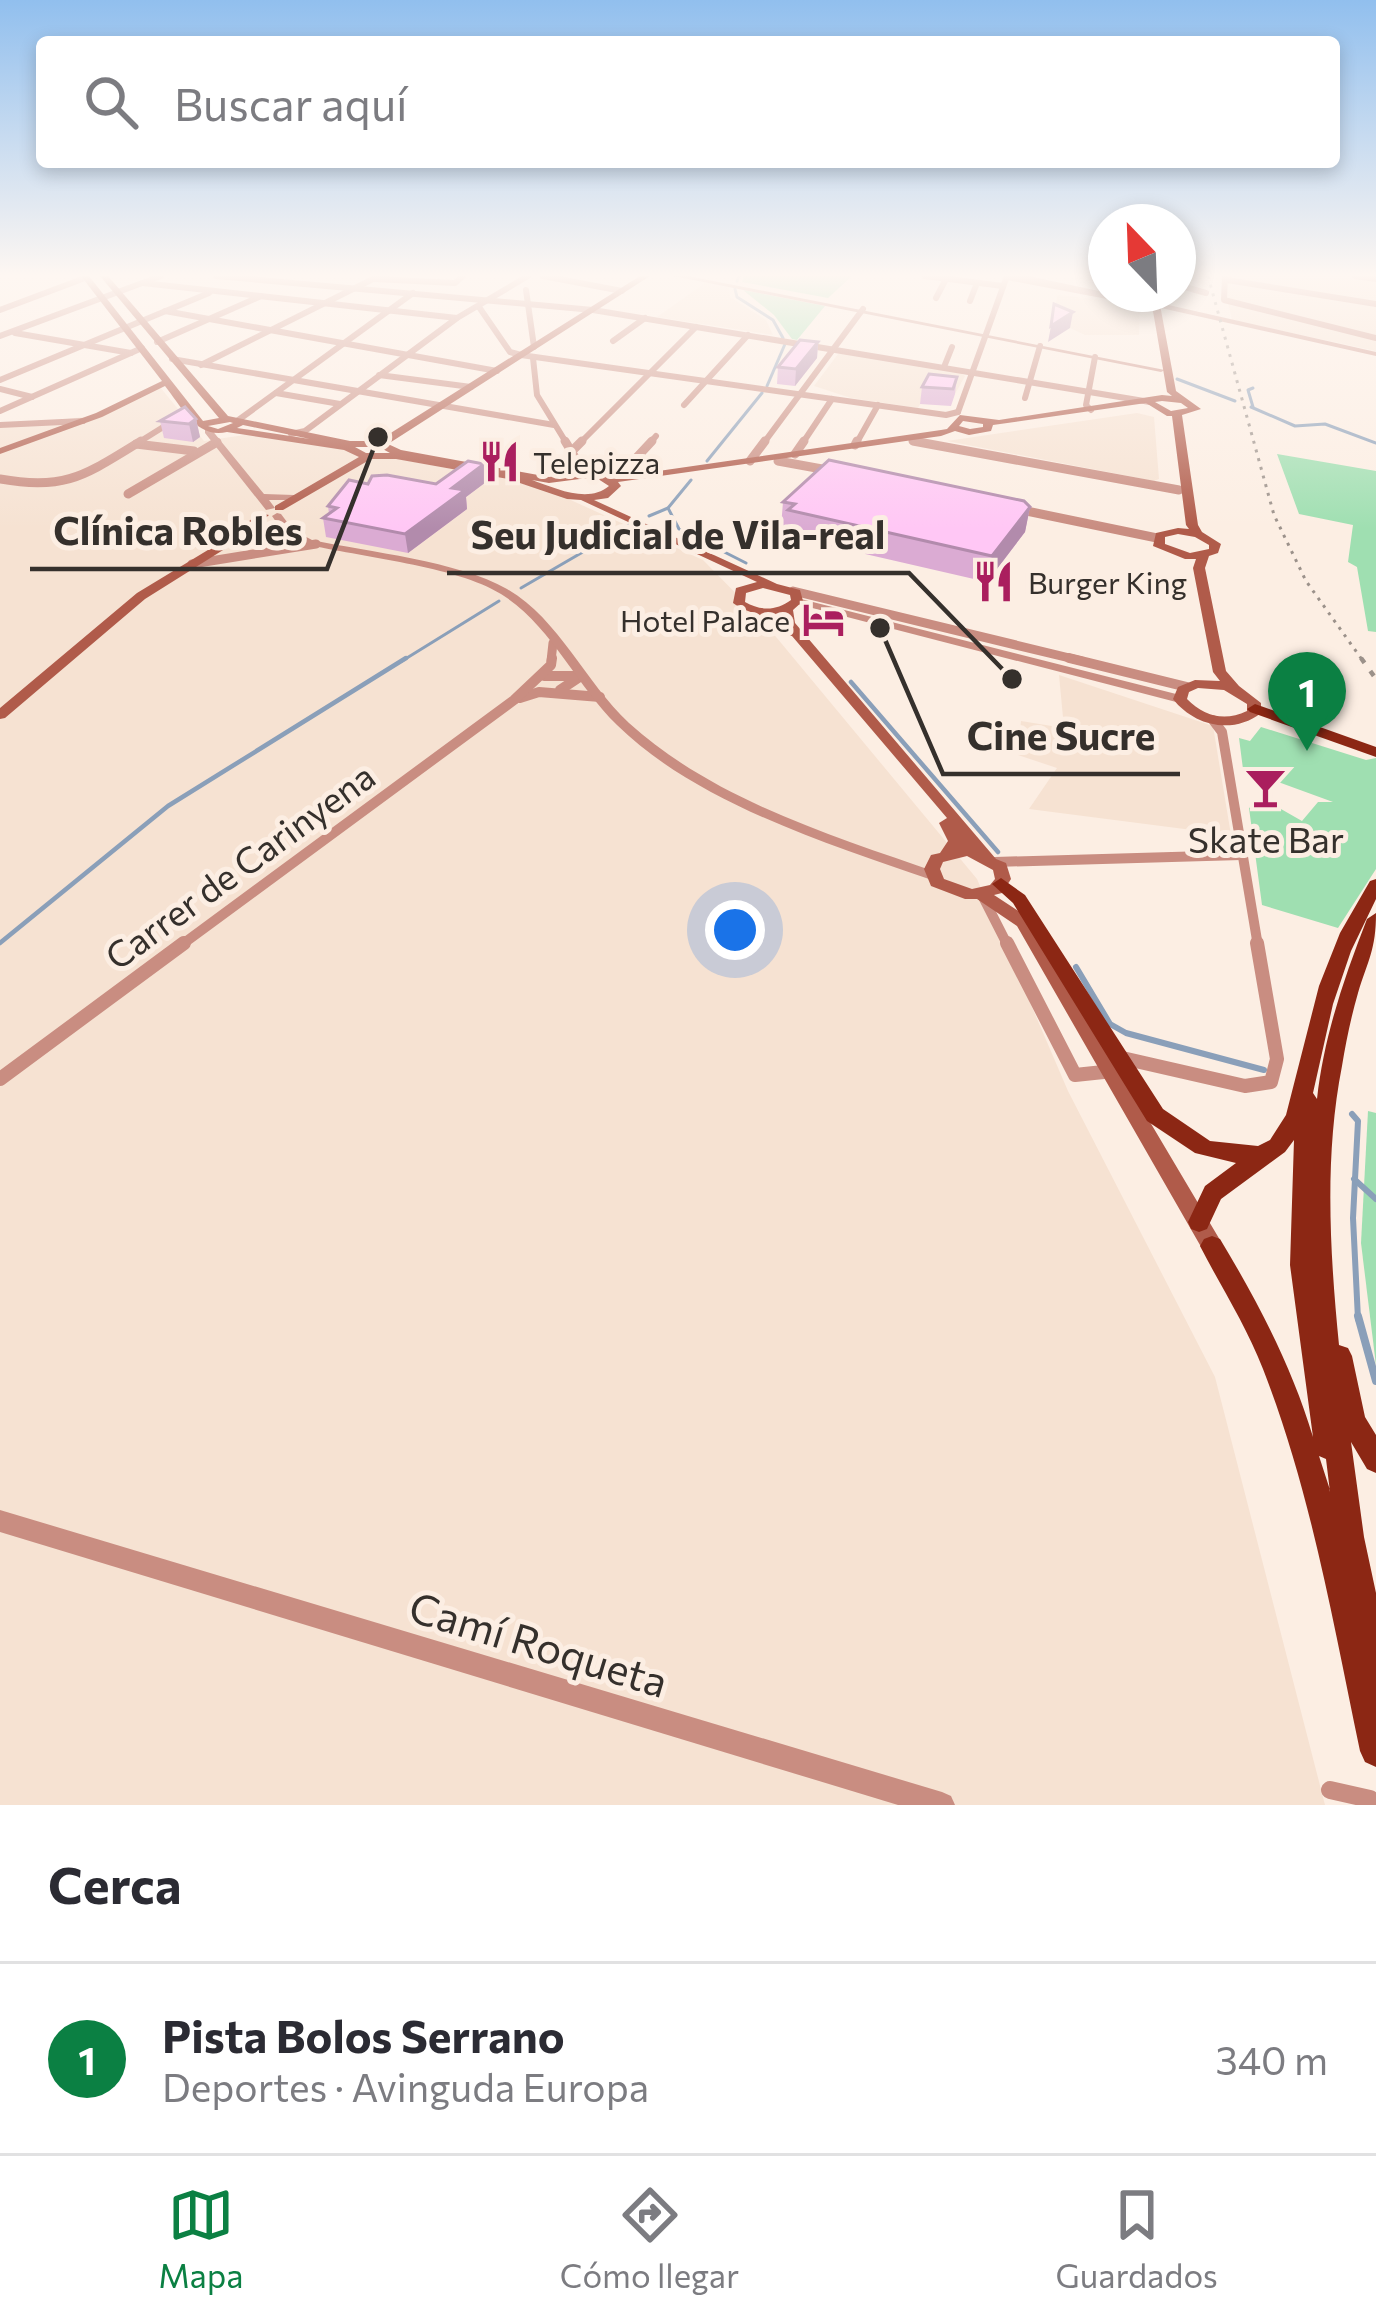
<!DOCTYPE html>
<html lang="es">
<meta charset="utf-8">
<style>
:root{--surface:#fff;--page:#f7f7f7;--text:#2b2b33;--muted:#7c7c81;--line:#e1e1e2;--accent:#0b8043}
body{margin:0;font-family:Commissioner,sans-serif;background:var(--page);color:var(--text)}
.compass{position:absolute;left:1088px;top:204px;width:108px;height:108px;border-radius:50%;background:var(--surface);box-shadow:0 6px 18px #0003;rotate:337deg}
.you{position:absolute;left:735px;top:930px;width:42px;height:42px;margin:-30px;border:9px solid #fff;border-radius:50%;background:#1a73e8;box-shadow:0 0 0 18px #1a73e833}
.badge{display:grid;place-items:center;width:78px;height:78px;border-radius:50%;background:var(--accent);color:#fff;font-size:39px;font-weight:700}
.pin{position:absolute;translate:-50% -99px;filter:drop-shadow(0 3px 6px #0008)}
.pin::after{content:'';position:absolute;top:63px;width:42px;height:36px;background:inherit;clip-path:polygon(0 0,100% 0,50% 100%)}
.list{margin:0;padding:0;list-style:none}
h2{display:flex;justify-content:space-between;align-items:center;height:156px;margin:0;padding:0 48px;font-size:51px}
h2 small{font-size:39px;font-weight:400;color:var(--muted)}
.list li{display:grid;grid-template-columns:78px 1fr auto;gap:36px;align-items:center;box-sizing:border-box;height:192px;padding:0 48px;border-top:3px solid var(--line)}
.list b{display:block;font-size:45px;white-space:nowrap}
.list p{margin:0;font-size:39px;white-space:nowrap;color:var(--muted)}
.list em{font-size:39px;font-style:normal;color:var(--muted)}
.icon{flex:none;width:66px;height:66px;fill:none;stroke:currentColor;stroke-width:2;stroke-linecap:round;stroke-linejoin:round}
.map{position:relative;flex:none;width:1376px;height:1805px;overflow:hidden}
.search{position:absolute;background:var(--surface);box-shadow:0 6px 18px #0003;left:36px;right:36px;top:36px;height:132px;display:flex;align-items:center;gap:30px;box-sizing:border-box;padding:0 42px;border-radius:12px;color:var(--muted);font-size:45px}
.sheet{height:348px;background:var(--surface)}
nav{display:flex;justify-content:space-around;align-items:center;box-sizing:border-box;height:168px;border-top:3px solid var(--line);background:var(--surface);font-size:33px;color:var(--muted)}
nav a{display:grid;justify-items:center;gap:6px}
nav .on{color:var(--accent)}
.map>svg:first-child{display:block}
.built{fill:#f6e2d2}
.green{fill:#9fdfb1}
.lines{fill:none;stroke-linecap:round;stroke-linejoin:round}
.stream-far3{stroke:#8a9fb9;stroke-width:3}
.stream-far2{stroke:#8a9fb9;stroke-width:4.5}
.stream-far1{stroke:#8a9fb9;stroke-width:6}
.stream{stroke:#8a9fb9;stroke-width:8}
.minor-far4{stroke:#c98d81;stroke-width:6}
.minor-far3{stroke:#c98d81;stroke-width:9}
.minor-far2{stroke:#c98d81;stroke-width:10}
.minor-far1{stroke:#c98d81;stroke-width:14}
.minor{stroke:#c98d81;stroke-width:18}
.tertiary{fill:#c98d81;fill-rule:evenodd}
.secondary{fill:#b05b4a;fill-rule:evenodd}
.trunk{fill:#8c2714;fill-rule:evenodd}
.rail-far1{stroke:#9b918a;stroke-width:3;stroke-dasharray:3 6;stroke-linecap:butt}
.rail{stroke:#9b918a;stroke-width:4.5;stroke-dasharray:6 10;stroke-linecap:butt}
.wall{fill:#dbabd3}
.shaded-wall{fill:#b28bac}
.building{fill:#ffc7f5;stroke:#b28bac;stroke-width:3}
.labels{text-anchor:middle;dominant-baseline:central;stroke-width:10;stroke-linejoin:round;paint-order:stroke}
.far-poi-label{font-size:30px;fill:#35302c;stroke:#fceee3;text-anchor:start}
.poi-label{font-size:36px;fill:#35302c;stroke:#fceee3}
.street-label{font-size:36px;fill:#35302c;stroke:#fceee3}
.near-street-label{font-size:42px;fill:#35302c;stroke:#fceee3}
.leader{fill:none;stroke:#35302c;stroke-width:4.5}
.callout-dot{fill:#35302c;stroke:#fceee3;stroke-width:4.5}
.callout-label{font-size:39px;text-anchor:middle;font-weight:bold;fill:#35302c;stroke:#fceee3;stroke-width:10;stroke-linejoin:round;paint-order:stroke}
</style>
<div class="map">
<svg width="1376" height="1805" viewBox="0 0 1376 1805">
<rect width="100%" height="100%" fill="#fceee3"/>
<g class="built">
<polygon points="1222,276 1376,276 1376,351 1232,320"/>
<polygon points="705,283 729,287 730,297 766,320 773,335 657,317"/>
<polygon points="1058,295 1140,304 1139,335 1085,335 1051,319"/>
<polygon points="844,353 957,371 965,376 955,394 927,391 918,408 851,398 814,386 838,354"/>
<polygon points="160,387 204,441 257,433 501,478 553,492 703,560 762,620 977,879 1068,1091 1215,1377 1325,1805 0,1805 0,426 102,415"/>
<polygon points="1137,413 1154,417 1159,479 1154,481 947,441"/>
<polygon points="1059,675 1213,726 1231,835 1029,809 1057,768 1018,755 1021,721 1064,728"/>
</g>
<g class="green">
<polygon points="744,276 852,276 828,298 742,282"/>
<polygon points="743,290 825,306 797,340 792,339 774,315"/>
<polygon points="1277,454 1376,471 1376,632 1368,631 1357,567 1348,562 1353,525 1299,514"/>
<polygon points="1261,727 1366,760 1376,758 1376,869 1338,928 1262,905 1249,808 1265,800 1302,821 1318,802 1333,802 1243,769 1239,738 1250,741"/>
<polygon points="1368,1111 1376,1113 1376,1365 1361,1243"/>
</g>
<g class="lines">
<g class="stream-far3">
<polyline points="737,281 739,276"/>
<polyline points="735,289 737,297 773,320 783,338"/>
<polyline points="1177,379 1235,401"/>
<polyline points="767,386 785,344"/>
<polyline points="1253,388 1248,390 1253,407"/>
<polyline points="1251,407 1295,426 1325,424 1376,443"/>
<polyline points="707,461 762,393"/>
<polyline points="668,508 679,529 746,563"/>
<polyline points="649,516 668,508 691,480"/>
<polyline points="521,588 631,524"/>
<polyline points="402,661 499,601"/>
</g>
<g class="stream-far2">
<polyline points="851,682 998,852"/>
<polyline points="0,943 168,806 406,658"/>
</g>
<g class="stream-far1">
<polyline points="1076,967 1110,1024 1126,1033 1264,1070"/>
<polyline points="1352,1114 1358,1121 1353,1218 1358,1319"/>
<polyline points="1354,1179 1376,1199"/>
</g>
<polyline class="stream" points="1358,1316 1376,1381"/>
<g class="minor-far4">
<polyline points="216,276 593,310 1150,402"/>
<polyline points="543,276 622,291"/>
<polyline points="925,276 1003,286"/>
<polyline points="1225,276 1224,300 1376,338"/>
<polyline points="1355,276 1376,279"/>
<polyline points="1007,277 1150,304"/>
<polyline points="374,279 455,283 463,276"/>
<polyline points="1227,280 1376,304"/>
<polyline points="143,283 457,318"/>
<polyline points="1178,285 1206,293"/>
<polyline points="526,290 534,347"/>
<polyline points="936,298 947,277"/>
<polyline points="970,301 977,283"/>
<polyline points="479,307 510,352 521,355 946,415 958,412"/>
<polyline points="0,310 85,278"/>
<polyline points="165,311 497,371"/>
<polyline points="15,333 131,353"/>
<polyline points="0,336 161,276"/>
<polyline points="613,341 645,318"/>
<polyline points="157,342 261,296"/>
<polyline points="533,358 537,395 567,444"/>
<polyline points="172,359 554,425"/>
<polyline points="201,365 379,276"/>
<polyline points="944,367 952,347"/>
<polyline points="379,375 471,387"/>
<polyline points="0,380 209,293"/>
<polyline points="0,389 32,397"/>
<polyline points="276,393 340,404"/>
<polyline points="1025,398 1040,346"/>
<polyline points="684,405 748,335"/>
<polyline points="1091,410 1086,405 1095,357"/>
<polyline points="0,411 142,348"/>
<polyline points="958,412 1007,276"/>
<polyline points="237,421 413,293"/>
<polyline points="0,425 83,421"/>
<polyline points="291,434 305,431 457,318 528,276"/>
<polyline points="913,441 928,444"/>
<polyline points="136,444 176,419"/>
<polyline points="579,444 696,327"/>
<polyline points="649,444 656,436"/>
<polyline points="763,444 863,309"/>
<polyline points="802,444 832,399"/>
<polyline points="856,444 878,405"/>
</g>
<g class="minor-far3">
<polyline points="565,441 585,474"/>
<polyline points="913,441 1179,490"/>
<polyline points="136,444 194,451"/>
<polyline points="855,445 857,441"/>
<polyline points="571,452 582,441"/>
<polyline points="795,454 804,441"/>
<polyline points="750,461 765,441"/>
<polyline points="778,461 833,471"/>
<polyline points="608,477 625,470 652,441"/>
<path d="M0,479C66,491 85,475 141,441"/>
<polyline points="128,494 217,442"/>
<polyline points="1017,509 1157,538"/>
<polyline points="192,564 316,544"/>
<polyline points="793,591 1082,661"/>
<polyline points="551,661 553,643"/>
</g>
<g class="minor-far2">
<polyline points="1069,658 1187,687"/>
<polyline points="544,676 581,676 560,690"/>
<polyline points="520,698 539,692 600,697"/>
<polyline points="1213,720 1222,732 1258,946"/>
<polyline points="995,862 1241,855"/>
<polyline points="982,895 1008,946"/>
<polyline points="180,946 514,700 551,665 552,658"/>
</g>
<g class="minor-far1">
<polyline points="1007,943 1075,1075 1113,1071"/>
<polyline points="1118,1057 1245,1086 1271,1082 1277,1059 1257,943"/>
<polyline points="0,1079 184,943"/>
</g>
<polyline class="minor" points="1330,1790 1370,1799"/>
<g class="tertiary">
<polygon points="673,276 688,276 1165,370 1161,372"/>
<polygon points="1015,276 1029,276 1140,300 1136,302"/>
<polygon points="1164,304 1376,352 1376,356 1161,308"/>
<polygon points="205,429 211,429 264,494 294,495 297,496 297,500 269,500 275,508 266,510 205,433"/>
<path d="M277,513L281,514L293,530L312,540C368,552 458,561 507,589C559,619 585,682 629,723C714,800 833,836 939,873L941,876L934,881L929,879C827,844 695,802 617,725C576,685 551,625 501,594C456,566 360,557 305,544L287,535H248L243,532L248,529H281L272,516Z"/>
<polygon points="797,598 1184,696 1186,699 1180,703 793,603 793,599"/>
<polygon points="0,1510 942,1792 951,1796 955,1805 898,1805 0,1532"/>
</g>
<g class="secondary">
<path d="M81,276H89L203,421L219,418L100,276H108L228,416L350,441H378L640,276H650L388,444L401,450L549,477L597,471L610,478L941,430L947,429L960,415L999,420L1162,395L1172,396L1167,392L1150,294H1158L1176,391L1201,409L1182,415L1198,525L1202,532L1221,544L1218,553L1209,556L1205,568L1226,671L1239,686L1261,703V713C1233,735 1194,726 1173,699L1178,687L1195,680L1220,681L1213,672L1193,568L1196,559H1185L1153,546L1156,533L1178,528L1189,529L1186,525L1172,416H1167L1146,403L993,425L991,431L969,435L955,431L941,436L618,482L621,486L608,498L594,500L777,584L800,590L803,601L793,610L795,623L996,859L1006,863L1011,879L1002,893L994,895L1029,918L1220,1240L1223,1246L1220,1252L1212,1255L1204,1252L1017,926L977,899H965L931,886L924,869L931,855L940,853L948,841L939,823L947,818L792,636C777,635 773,622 760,616C750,611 742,610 733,603L736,588L757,582L581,500L567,499L508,479L396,459H371L283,510H275V506L359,457L344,450L227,432C196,439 182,407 165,386L102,417L0,454V448L96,413L162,381ZM1162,401L1181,403L1188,408L1171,411L1155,402ZM963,421L983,424V427L970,429L959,426ZM230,422L233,423L218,429L208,426ZM243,425L310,439L237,428ZM355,447H379L390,453H366ZM595,477L609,486C588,504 555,488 532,480L549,483ZM1178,534L1195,537L1209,545V549L1190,553L1165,544V537ZM763,588L790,595L791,600C776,611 761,611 745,602L746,593ZM1198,688L1224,690L1247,704V711C1224,722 1204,716 1187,699L1189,692ZM967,856L993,870L995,879L990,885L972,889L944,879L940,869L943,862Z"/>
<polygon points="259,513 269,515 239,540 145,599 5,718 0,719 0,708 137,593 231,536"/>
</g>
<g class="trunk">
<polygon points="1255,704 1376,747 1376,757 1250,712 1247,709"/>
<path d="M1001,878L1025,895L1163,1109L1210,1141L1258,1146L1270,1140L1286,1115L1319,986L1340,933L1370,881L1376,879V899L1351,951L1333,1004L1313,1093L1317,1099C1324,1036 1344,978 1367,919L1376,913C1376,950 1368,960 1358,993C1351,1017 1346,1042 1342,1066C1324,1157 1330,1254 1339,1345L1348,1348L1352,1356L1365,1417L1376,1435V1473L1367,1469L1351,1442L1364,1537L1376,1593V1767L1365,1762L1360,1751C1333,1622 1311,1492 1263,1369C1246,1325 1221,1287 1200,1246L1204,1239L1212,1236L1220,1239C1258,1302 1292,1367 1313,1437L1290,1265L1294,1140L1285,1152L1221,1199L1207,1229L1199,1232L1191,1229L1188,1222L1205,1186L1236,1163L1195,1153L1147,1121L1013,903L992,884ZM1319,1456L1326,1459L1330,1492V1490Z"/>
</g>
<polyline class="rail-far1" points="1208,276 1274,515 1306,581 1363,661"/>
<polyline class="rail" points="1361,658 1376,679"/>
</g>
<g class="wall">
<polygon points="818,342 817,358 795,386 777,384 778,367"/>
<polygon points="957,377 955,394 951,406 920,404 922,387"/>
<polygon points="196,419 200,437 193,442 164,438 160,421"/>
<polygon points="486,482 466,497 467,509 408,553 326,537 323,518 329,514 328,506 368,484"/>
<polygon points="783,502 1030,507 1025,532 987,582 787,536 787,528 781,527"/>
</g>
<g class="shaded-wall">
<polygon points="1073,312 1070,328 1048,342 1051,326"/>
<polygon points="818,342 817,358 795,386 796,369"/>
<polygon points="196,419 200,437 193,442 189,424"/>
<polygon points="484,464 486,482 466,497 467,509 408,553 405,534 452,488"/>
<polygon points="1030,507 1025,532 987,582 992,556"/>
</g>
<g class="building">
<polygon points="1054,304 1073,312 1051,326"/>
<polygon points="800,340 818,342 796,369 778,367"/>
<polygon points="929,374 957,377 953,389 922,387"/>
<polygon points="185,407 196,419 189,424 160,421"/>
<polygon points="829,460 1024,501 1030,507 992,556 788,510 795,504 783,502"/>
<polygon points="468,461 484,464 452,488 465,490 405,534 323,518 337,508 328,506 349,480 368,484 372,476 387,475 436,484"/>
</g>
<linearGradient id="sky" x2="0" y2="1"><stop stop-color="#91bfee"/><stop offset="0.52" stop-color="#fef7f2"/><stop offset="1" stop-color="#fef7f2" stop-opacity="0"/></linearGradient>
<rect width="1376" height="529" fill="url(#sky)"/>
<defs>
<symbol id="restaurant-bare" viewBox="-9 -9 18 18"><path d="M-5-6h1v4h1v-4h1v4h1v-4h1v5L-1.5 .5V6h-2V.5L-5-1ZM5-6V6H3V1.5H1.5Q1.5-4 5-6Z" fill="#aa1e5e" stroke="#fceee3" stroke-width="2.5" paint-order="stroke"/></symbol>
<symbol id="hotel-bare" viewBox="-9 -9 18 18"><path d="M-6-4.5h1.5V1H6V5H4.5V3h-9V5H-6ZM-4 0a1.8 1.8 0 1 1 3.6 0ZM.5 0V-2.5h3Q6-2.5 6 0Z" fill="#aa1e5e" stroke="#fceee3" stroke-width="2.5" paint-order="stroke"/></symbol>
<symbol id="bar-bare" viewBox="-9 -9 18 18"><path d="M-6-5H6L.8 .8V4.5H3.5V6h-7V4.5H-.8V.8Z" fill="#aa1e5e" stroke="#fceee3" stroke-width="2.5" paint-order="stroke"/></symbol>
</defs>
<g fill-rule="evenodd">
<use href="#restaurant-bare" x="470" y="432" width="59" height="59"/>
<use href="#restaurant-bare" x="964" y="552" width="59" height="59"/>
<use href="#hotel-bare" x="794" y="590" width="59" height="59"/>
<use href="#bar-bare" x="1236" y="758" width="59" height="59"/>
</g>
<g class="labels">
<g class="far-poi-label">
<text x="533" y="461">Telepizza</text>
<text x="1028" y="581">Burger King</text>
<text x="790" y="619" text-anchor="end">Hotel Palace</text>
</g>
<g class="poi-label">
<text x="1266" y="838">Skate Bar</text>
</g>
<g class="street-label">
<text transform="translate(239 865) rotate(-36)">Carrer de Carinyena</text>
</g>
<g class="near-street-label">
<text transform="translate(539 1643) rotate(17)">Camí Roqueta</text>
</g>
</g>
<path class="leader" d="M378 437L327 569H30M1012 679L909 573H447M880 628L943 774H1180"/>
<g class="callout-dot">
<circle cx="378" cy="437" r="12"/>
<circle cx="1012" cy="679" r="12"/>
<circle cx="880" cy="628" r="12"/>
</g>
<g class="callout-label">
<text x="178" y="545">Clínica Robles</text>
<text x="678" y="549">Seu Judicial de Vila-real</text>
<text x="1061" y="750">Cine Sucre</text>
</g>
</svg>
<svg class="compass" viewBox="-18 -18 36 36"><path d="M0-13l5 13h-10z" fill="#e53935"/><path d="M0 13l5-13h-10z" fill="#7c7c81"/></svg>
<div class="you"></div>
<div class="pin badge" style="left:1307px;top:751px">1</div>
<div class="search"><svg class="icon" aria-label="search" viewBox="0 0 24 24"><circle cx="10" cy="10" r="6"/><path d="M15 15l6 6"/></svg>Buscar aquí</div>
</div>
<section class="sheet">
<h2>Cerca<small></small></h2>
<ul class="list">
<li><span class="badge">1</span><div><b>Pista Bolos Serrano</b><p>Deportes · Avinguda Europa</p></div><em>340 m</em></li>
</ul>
</section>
<nav>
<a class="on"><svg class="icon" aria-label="map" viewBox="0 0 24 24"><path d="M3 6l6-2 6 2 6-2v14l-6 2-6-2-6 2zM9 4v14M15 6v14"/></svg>Mapa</a>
<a><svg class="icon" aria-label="directions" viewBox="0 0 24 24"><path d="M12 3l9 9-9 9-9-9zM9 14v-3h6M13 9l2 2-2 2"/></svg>Cómo llegar</a>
<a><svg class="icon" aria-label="saved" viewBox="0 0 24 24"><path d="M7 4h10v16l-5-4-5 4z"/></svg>Guardados</a>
</nav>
